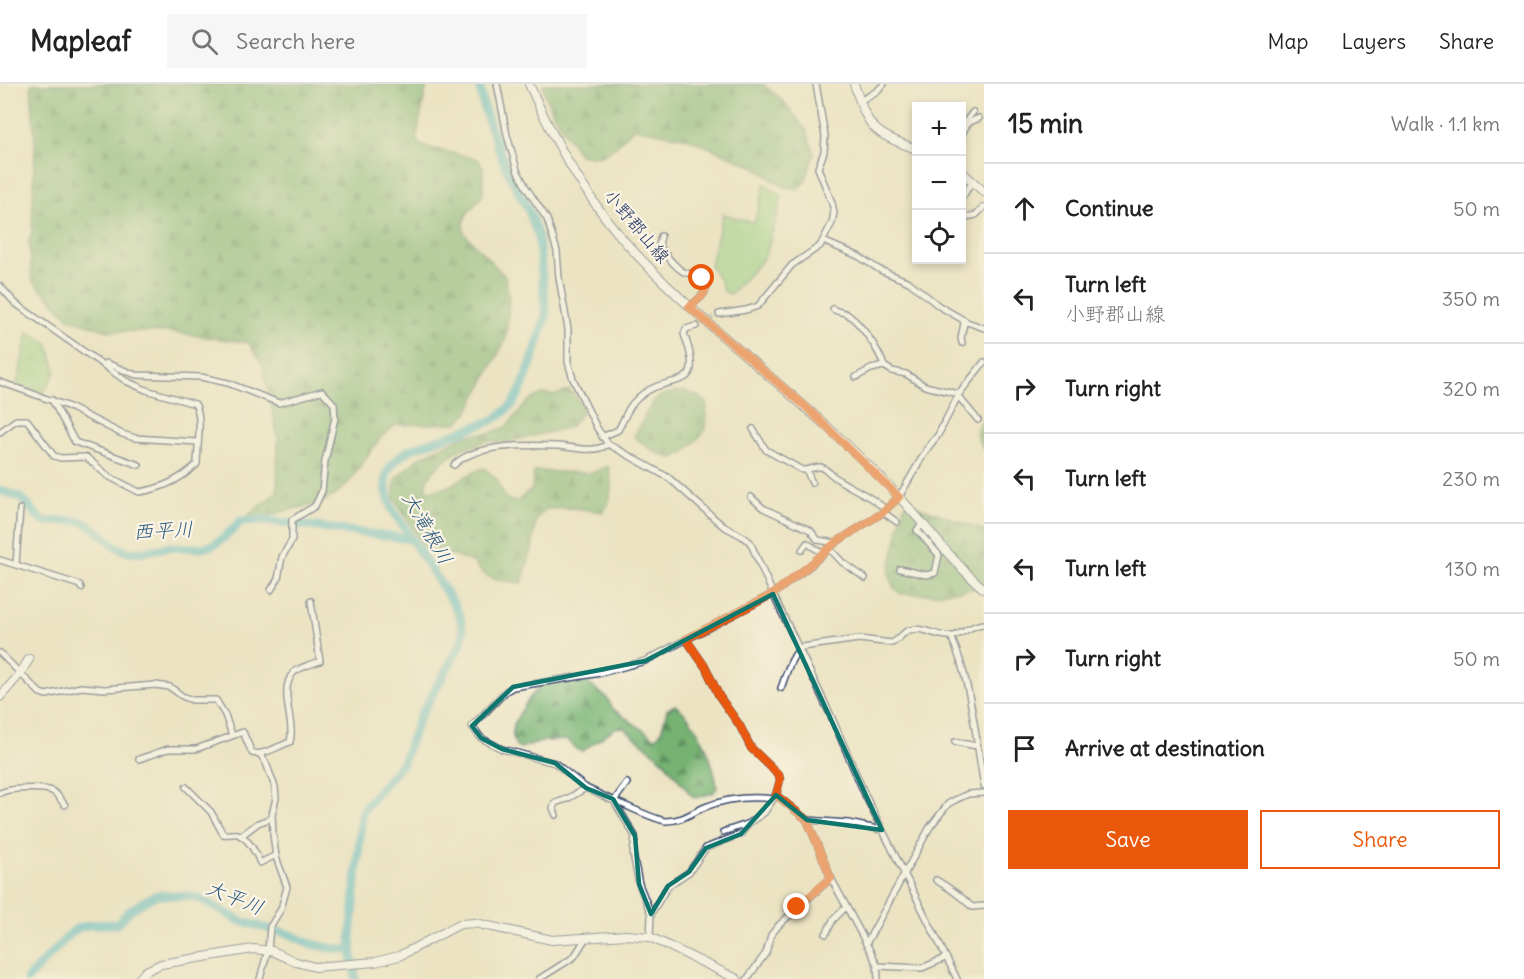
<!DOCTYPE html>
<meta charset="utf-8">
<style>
:root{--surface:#fff;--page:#f6f6f6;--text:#222;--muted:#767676;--line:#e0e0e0;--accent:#ea580c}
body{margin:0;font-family:Delius,"Klee One",sans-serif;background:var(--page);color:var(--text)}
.controls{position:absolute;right:18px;top:18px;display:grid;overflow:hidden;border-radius:0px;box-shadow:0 3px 9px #0003}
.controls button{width:54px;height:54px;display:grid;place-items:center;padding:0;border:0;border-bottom:2px solid var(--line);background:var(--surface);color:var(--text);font:30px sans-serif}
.stop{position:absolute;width:18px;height:18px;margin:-14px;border:4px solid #ea580c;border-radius:50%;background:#fff}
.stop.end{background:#ea580c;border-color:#fff;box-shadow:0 2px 6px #0008}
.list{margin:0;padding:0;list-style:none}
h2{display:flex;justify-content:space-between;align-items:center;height:78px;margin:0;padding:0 24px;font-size:26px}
h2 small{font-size:20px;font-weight:400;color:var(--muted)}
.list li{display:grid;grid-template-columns:39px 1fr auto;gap:18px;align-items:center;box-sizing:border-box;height:90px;padding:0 24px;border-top:2px solid var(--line)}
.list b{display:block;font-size:22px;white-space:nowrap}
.list p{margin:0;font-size:20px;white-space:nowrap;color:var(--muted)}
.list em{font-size:20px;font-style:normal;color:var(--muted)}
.actions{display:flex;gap:12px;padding:18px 24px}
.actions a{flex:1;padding:14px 0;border:2px solid var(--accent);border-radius:0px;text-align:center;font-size:21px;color:var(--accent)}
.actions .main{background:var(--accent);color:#fff}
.icon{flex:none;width:33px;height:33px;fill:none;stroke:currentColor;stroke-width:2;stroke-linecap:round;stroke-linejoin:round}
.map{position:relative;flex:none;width:984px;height:895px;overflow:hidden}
header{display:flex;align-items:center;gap:36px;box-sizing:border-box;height:84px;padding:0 30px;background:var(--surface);border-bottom:2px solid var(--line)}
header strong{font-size:28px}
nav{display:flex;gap:33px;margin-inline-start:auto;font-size:21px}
.search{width:420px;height:54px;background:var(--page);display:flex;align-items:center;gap:15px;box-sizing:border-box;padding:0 21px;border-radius:0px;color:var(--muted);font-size:22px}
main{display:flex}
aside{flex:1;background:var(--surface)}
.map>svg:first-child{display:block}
.forest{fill:url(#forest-firs);stroke:#487068;stroke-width:1.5}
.park{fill:url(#park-crowns);stroke:#577f71;stroke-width:1.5}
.pitch{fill:#93cf84;stroke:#577f71;stroke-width:1.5}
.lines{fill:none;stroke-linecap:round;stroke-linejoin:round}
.river{stroke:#4bb6c7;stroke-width:9}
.street-tunnel{stroke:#c1bfae;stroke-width:5;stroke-dasharray:5 2.5;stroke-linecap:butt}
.street-casing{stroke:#3a4a6d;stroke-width:8}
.secondary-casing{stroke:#3a4a6d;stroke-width:10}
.primary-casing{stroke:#3a4a6d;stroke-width:10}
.street{stroke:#fff;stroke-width:5}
.secondary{stroke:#fff;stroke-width:8}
.primary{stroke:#fff;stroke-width:8}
.route{stroke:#ea580c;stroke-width:8}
.marked{fill:none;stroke:#0f766e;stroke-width:4.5;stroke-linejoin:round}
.labels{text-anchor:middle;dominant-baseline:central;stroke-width:4.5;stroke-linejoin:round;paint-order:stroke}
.street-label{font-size:18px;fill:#1b2f5e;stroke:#fcf5e5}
.water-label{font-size:20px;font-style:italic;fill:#29587e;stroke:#fcf5e5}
</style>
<header>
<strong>Mapleaf</strong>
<div class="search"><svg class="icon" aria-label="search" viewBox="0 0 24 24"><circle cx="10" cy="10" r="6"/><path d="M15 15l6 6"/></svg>Search here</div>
<nav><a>Map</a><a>Layers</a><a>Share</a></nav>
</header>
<main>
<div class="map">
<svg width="984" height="895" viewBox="0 0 984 895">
<defs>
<pattern id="forest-firs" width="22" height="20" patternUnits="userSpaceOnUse" patternTransform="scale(1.5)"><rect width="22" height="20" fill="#76b272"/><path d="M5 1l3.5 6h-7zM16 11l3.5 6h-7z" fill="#609161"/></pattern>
<pattern id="park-crowns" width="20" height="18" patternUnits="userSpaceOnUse" patternTransform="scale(1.5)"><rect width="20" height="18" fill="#93cf84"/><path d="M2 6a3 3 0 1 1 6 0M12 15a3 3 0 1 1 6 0" fill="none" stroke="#7eb274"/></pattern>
</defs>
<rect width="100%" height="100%" fill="#fcf5e5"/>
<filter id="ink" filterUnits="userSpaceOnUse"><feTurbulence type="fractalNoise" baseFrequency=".0167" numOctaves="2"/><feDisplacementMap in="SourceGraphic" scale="12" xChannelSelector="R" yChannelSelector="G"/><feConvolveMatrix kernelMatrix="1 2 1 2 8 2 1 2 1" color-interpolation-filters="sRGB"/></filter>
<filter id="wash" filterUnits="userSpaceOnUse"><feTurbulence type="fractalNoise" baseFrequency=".008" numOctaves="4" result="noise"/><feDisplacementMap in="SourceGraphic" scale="24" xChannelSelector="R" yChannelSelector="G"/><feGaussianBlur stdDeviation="1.35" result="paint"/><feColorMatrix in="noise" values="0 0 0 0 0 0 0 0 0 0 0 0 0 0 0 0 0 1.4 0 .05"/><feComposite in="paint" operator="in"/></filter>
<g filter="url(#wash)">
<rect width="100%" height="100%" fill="#ebe3c2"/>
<g class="forest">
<polygon points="31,0 427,0 416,56 422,62 478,75 483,83 483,111 467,130 463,139 464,149 505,192 509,215 506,255 469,327 458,339 396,341 380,354 351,396 337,410 318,420 288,426 250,438 246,433 277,408 278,353 262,280 249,259 170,248 108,247 69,234 32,196 29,157 32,146 35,59"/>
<path d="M543,0H763L784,18L807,47L814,70L805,98L797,105L786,103L773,96L755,83L687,54L634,44C612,64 613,74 580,72C566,50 546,25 543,0Z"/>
<path d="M569,306L576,313L584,326L570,343L504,359L488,357L459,366L443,377L427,395V407C454,405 461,391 484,384L496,394L506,415L516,418L532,405L533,390L536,387L591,389L608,382C613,395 613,417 603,428L573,424L546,425L536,435L532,465L522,499L497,496L483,490L473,478L423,462L394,414V403L397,393L420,373L466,351L490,349L506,343L528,317L542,310L556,311Z"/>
<path d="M684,307L699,313L707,319L705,347L685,368L673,374C656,370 646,364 634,352C653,325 644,310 684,307Z"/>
<path d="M984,335V366C975,352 972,348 984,335Z"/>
<polygon points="909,419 984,446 984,503 932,510 901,510 893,503 889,489 904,422"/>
<path d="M570,597L588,599L607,614L613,625L655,654L661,648L667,626L675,621C698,637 714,677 717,704L713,709L695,714L691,711L663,676L623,643L615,644L583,667L577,666L567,656L545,657L520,664L516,662C513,656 512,650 513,644C515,635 534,605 542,601C547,599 564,599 570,597Z"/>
</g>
<polygon class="park" points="28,248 48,259 56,288 42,310 17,301"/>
<polygon class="pitch" points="765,100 782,113 767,167 762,176 730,210 723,207 720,197 710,181 723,130 754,139"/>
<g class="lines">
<g class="river">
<path d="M0,406L21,414L42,437C56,439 69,434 83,438C99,443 109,461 125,467C140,472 156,464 171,463C184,462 200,467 213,461C224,456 233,445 241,437L264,436L410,455"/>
<polyline points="27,895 71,849 78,844 89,841 117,840 130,826 152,813 158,811 190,812 203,816 240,837 292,851 308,859 330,864 351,866"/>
<path d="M356,895L352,872L351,854L362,730L365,723L403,678L419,634L461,560L463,548L460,532L453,519L392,425C381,396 383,383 409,366L491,337L501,331L513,320L521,306L533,274L546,231L538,152L528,125L506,84L491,45L484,24L479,0"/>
</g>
</g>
</g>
<g filter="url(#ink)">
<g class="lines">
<polyline class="street-tunnel" points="696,242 719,230"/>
<defs>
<g id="street">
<polyline points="497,0 507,51 517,86 527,105 547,135 557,167 559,194 568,245 568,278 573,295 597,344 608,360 669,394 723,442 742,452 750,458 773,510 832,634 866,713 957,895"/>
<polyline points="860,17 877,7 884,0"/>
<polyline points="963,41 973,28"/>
<polyline points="962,50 968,39 979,34"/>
<polyline points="962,114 972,98"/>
<polyline points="962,134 976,131 984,123"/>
<path d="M661,152L659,162C665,170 673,181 682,187C688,191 695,189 701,193C717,202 697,217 689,223"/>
<polyline points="823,157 858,172 880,186 909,198 939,222 967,238"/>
<path d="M0,202L15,219L126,297L146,306L195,320C203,332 197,365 197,380C180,396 161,405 139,408L108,392L86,373L61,374L54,372L27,336H16L0,348"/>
<path d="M833,225C837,228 843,228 847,230C861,239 879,266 884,282"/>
<polyline points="719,230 746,226 758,222 792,181 820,162 832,139 834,128 832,119 818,84 824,68 825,52 816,0"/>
<polyline points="962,259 961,254 964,239 967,238 984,244"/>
<polyline points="106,279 136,291 201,293 228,299 279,319 322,307 334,320 335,334 325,377 322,407 315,422 292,436 292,456 282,473 278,495 271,506"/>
<polyline points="856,293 871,285 884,282 892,287 906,290 925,302 959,310"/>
<polyline points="0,298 67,322 122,350 135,354 197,358"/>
<polyline points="958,312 978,336"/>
<polyline points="52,316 75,358 139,381"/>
<path d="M753,345L766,366L802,386C809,387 814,382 821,383C827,385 831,391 836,394C853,406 871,411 886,426"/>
<path d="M602,353L618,346C625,335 627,323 638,314C669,285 708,314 684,250L686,245L696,242"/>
<path d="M454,381C475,359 529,361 558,362C573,363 595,370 608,360"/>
<polyline points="807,387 812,399"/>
<polyline points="751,413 763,424 810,446 818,456 835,459"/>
<polyline points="883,428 897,438"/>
<polyline points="829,464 842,478 865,494"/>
<polyline points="802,466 807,459 824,470"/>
<polyline points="0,476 80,501 81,504"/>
<polyline points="16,480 20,425"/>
<polyline points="900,485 926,491 935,489 939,471 917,446 923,440"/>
<path d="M951,552C972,600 975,652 984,702"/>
<polyline points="0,569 40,609 46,611 81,603 105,605 155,601 170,603 182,612 192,616 216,616 225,631 232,651"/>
<path d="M781,604C786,591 791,571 802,563L859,555L892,559C898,556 902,550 907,547C922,540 938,555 954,552C964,549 973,540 984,540"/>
<polyline points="955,658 977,662"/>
<path d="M139,675L168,665H196L243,648L252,669C264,672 278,662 290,658C296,638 277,606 294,588C300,583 312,580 320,577L311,517"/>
<path d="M627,699L614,717C626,721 655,736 666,737C682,737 691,729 705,723C728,714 749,712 773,715"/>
<path d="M186,703L211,728L223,750C228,751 234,749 238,750C248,754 257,770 260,779L276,771"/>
<path d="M0,709C9,704 42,703 52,707C58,710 61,717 65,721"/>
<polyline points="776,711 807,736 831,794 873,872 877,881 878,895"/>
<polyline points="556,731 553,724 555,719 567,715 586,704"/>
<polyline points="807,736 848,739 882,746"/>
<polyline points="723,748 747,740"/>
<polyline points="241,752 258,739 272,734"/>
<path d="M936,796C948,803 962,813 972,823L984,822"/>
<polyline points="651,830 668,802 689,788 706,764 741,750 749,739 764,729 776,711 780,696 779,691 751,664 740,642 719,612 706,584 686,555"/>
<polyline points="826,850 833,836 846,823"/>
<polyline points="650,853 651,830 639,800 633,770 635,752 614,717 586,704 555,679 502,665 481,654 472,642 506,607 513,603 601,589 645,577 773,510 811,481 835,459 882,429 899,413 927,365 938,351 959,310 984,278"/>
<polyline points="866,860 930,743 948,720 955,716 968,710 984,709"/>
<polyline points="877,882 922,884 945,874"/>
<polyline points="260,895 268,866 270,843 281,825 287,803 276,773 273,750 272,731 276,714 275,703 266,679 260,670"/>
<polyline points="539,895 574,873 586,854"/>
<polyline points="747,895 766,869 771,851 779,841 831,794"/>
</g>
<g id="secondary">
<path d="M854,0C869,45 871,48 916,65"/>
<polyline points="962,88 984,108"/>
<polyline points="0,613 20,590 29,575"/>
<polyline points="139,895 146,887 161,880 253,865 272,867 296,878 315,883 375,878 399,872 460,840 475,839 552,856 626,851 650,853 737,895"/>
</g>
<path id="primary" d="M529,0C556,62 591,123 638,172C703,241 781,298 850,364C867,380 885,397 901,415C929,445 953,479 984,505"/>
</defs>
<use href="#street" class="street-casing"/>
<use href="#secondary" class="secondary-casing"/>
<use href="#primary" class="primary-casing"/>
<use href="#street" class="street"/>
<use href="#secondary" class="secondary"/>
<use href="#primary" class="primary"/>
</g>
</g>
<g class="lines" filter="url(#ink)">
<path class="route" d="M702,194L706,199C707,211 698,216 689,223L806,323L899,413L882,429L835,459L811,480L773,510L686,555L706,584L719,612L740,642L751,664L779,691L780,696L776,711L807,736L831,794L797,823"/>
</g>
<path d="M0 0H984V895H0ZM773,510L882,746L807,736L776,711L741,750L706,764L689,788L668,802L651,830L639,800L635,752L613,715L586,704L555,679L502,665L481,654L472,642L513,603L645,577Z" fill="#ebe3c2" fill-opacity=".55" fill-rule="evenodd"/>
<path class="marked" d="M773,510L882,746L807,736L776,711L741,750L706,764L689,788L668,802L651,830L639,800L635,752L613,715L586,704L555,679L502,665L481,654L472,642L513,603L645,577Z"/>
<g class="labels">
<g class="street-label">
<text transform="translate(637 142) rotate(50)">小野郡山線</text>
</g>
<g class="water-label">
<text transform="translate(428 444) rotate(60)">大滝根川</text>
<text transform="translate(163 446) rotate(-3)">西平川</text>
<text transform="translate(235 813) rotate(22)">大平川</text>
</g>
</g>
</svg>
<div class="controls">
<button>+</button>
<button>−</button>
<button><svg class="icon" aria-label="locate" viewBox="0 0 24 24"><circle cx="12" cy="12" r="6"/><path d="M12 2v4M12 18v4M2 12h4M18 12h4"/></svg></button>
</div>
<div class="stop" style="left:702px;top:194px"></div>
<div class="stop end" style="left:797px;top:823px"></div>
</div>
<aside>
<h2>15 min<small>Walk · 1.1 km</small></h2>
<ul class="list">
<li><svg class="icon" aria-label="ahead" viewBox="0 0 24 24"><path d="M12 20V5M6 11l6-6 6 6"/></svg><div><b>Continue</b></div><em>50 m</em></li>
<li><svg class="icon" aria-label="left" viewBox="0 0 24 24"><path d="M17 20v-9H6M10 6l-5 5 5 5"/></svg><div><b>Turn left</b><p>小野郡山線</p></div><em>350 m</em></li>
<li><svg class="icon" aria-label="right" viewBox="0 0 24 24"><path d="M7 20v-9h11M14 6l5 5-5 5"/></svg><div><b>Turn right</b></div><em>320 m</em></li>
<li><svg class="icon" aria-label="left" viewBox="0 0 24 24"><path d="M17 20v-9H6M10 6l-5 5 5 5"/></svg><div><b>Turn left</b></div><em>230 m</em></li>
<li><svg class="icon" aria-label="left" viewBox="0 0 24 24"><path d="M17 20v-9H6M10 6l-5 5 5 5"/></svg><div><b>Turn left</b></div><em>130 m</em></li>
<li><svg class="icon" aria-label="right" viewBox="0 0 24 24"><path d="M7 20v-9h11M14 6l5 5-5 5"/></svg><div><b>Turn right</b></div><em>50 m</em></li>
<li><svg class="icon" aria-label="arrive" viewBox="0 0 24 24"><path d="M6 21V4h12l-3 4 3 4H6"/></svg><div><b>Arrive at destination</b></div></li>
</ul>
<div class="actions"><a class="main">Save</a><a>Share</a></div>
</aside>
</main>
